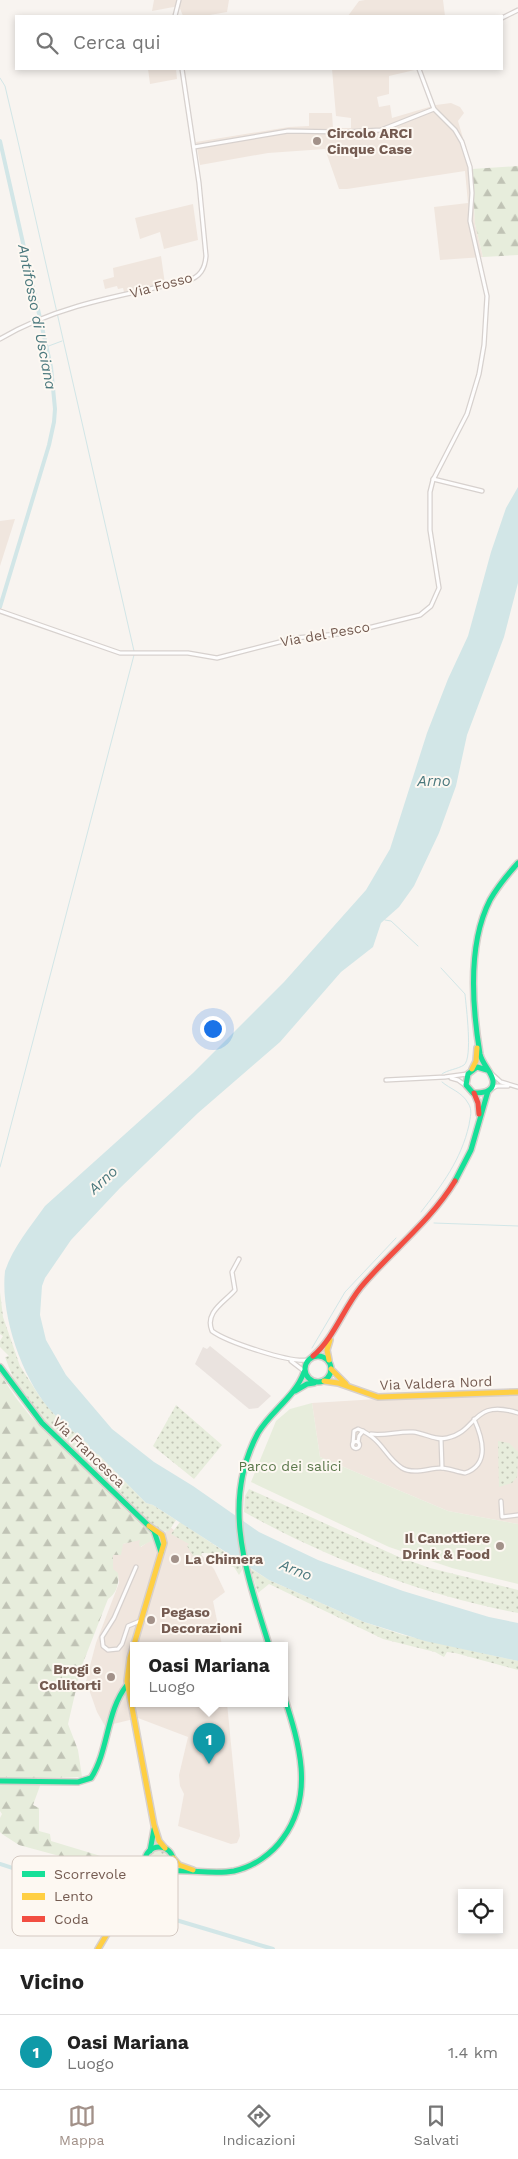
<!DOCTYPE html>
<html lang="it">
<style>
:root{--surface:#fff;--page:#f2f2f2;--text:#222;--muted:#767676;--line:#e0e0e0;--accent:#a29189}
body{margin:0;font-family:"Work Sans",sans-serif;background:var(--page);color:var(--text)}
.controls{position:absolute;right:15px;bottom:15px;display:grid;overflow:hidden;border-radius:0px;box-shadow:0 2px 8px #0003}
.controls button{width:45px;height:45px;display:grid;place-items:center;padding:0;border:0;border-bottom:1px solid var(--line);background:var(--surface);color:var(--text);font:25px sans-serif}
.you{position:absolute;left:212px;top:1028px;width:18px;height:18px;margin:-12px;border:4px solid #fff;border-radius:50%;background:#1a73e8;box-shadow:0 0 0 8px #1a73e833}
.badge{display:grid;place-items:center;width:32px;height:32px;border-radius:50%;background:var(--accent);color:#fff;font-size:16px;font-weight:700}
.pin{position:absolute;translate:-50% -41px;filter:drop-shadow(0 1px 2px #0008)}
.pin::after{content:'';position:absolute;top:26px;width:18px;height:15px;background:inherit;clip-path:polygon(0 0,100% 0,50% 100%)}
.popup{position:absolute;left:130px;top:1642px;width:158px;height:65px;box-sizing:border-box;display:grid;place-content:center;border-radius:0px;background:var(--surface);filter:drop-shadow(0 1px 4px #0005);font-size:16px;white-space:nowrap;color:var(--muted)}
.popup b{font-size:19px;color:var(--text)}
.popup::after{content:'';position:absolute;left:50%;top:100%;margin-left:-10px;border:10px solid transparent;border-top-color:var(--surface)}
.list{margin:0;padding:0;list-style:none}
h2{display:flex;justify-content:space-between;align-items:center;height:65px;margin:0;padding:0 20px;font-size:21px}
h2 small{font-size:16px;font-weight:400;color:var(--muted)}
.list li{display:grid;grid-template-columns:32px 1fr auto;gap:15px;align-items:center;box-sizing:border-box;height:75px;padding:0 20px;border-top:1px solid var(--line)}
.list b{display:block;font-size:19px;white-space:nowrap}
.list p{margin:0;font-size:16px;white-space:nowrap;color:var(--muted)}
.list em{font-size:16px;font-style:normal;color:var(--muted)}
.icon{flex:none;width:28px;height:28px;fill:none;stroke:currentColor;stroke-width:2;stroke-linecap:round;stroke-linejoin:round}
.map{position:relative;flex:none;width:518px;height:1949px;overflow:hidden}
.search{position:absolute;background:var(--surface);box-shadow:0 2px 8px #0003;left:15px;right:15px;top:15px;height:55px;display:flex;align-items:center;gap:12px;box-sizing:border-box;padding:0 18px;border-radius:0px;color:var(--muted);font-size:19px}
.sheet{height:140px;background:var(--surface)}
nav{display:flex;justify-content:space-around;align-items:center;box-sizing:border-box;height:70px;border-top:1px solid var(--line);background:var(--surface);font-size:14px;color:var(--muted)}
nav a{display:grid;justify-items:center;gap:2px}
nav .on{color:var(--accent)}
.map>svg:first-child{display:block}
.residential{fill:#f0e6de}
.industrial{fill:#eae3df}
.grass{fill:url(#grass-dots)}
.forest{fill:url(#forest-firs)}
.park{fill:#e7eddc}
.water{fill:#d2e6e7}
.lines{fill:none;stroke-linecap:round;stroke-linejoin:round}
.stream{stroke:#d2e6e7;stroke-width:1}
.canal{stroke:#d2e6e7;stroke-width:4}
.street-casing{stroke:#d7d1ce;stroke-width:5.5}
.fast-casing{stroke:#d7d0cc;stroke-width:8}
.slow-casing{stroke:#d7d0cc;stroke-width:8}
.jam-casing{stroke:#d7d0cc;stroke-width:8}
.street{stroke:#fefdfd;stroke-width:3}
.fast{stroke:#16e098;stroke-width:5}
.slow{stroke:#ffcf43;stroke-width:5}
.jam{stroke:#f24e42;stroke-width:5}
.poi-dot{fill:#a29189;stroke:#fdf8f2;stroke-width:2}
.labels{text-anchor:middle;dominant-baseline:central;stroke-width:4;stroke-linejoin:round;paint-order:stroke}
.poi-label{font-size:14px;font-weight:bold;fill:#745b51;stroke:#fdf8f2;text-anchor:start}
.street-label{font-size:14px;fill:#745b51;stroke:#fdf8f2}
.park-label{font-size:14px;fill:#5b784b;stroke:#fdf8f2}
.water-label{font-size:15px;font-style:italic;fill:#4a787d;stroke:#fdf8f2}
.key{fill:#fdf8f2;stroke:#d4c9c2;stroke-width:1}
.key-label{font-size:14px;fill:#745b51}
</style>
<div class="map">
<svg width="518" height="1949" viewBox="0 0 518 1949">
<defs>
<pattern id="grass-dots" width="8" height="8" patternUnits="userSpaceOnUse" patternTransform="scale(1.25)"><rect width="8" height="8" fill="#e7eddc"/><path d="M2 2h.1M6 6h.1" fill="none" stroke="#c0c3b5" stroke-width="1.8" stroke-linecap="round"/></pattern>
<pattern id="forest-firs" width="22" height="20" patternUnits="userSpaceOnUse" patternTransform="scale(1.25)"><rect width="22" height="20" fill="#e7eddc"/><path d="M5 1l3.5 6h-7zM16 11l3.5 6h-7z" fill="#c0c3b5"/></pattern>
</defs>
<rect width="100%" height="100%" fill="#f8f4f0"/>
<g class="residential">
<polygon points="154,0 229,0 227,12 204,16 183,16 179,6 152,11"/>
<polygon points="365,0 443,0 445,16 348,16 359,1"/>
<polygon points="148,69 176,69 177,79 150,84"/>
<polygon points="332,69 419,69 389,76 389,94 377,97 379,107 390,105 392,118 436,105 451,103 460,107 464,113 458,121 472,169 475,224 483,257 440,260 434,207 468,203 465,171 347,189 339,189 325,149 268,153 200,165 196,142 289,127 309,126 309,113 332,113 333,128 351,128 351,118 336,116"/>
<polygon points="193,204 198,240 164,249 160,232 140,239 135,218"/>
<polygon points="161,256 165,284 124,292 123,288 118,289 117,286 105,289 103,280 114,277 113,268"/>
<polygon points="15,519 0,566 0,521"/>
<polygon points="518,1394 518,1524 448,1511 320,1457 312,1403 410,1397"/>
<polygon points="170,1527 192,1544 214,1569 225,1592 213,1601 222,1645 134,1645 134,1703 227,1703 240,1836 237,1843 231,1844 178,1826 184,1794 180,1786 179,1775 188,1737 138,1718 105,1726 97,1712 86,1681 96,1643 119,1583 118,1575 113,1570 113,1555 123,1544 135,1540 140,1539 141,1547 151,1540 156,1543"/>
</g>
<polygon class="industrial" points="210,1346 263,1389 271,1396 258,1408 249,1409 195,1364 203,1347 207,1349"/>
<g class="grass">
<polygon points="0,1292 3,1317 20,1366 40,1397 54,1414 88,1444 91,1451 99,1455 146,1503 153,1505 176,1520 169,1531 162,1532 151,1524 36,1413 28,1401 27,1396 15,1383 5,1357 9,1356 0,1347 0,1341 3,1336 0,1334"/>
<polygon points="176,1405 222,1445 194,1479 153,1446"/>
<polygon points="498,1441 509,1443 518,1452 517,1477 512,1483 499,1487"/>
<path d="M249,1489L399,1557L430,1568L518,1590V1613C420,1594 331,1560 244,1512L245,1496Z"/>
<polygon points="180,1522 240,1562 242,1570 239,1575 234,1567 222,1564 220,1560 214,1560 207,1553 202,1553 200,1558 186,1564 194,1557 187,1546 189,1544 171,1534"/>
<polygon points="250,1568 269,1580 364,1622 403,1635 518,1661 518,1670 455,1653 447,1652 444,1657 435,1652 383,1639 269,1584 258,1593"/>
<circle cx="159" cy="1861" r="11"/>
</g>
<g class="forest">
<polygon points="518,166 518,255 483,257 475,224 472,169"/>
<path d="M0,1374L16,1398L31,1417L147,1528L157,1542L155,1544L151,1541L140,1547L139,1544L140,1540L123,1544L121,1555H113V1569L118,1573C119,1584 117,1593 108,1599L81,1668L68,1724L78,1750L82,1777L0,1779Z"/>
<polygon points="0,1783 41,1783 33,1805 39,1808 39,1831 50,1834 51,1841 104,1857 113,1868 133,1876 19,1845 2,1834 0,1832 0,1818 2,1814 0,1811"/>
</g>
<polygon class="park" points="312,1403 320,1457 448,1511 518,1524 518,1584 452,1568 389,1547 251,1482 276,1421 290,1409"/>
<path class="water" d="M518,487V583L504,637L467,735L456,786L439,833L414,886L399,907L381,923L373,947L341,972L280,1042L198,1113L120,1188L71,1240L45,1278L42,1286L40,1315L46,1340L66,1375L112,1429L154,1462L193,1486L259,1532L318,1560L403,1591L489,1617L518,1623V1661L425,1641L364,1622L269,1580L153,1505L146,1503L99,1455L91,1451L88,1444C77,1434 65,1425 54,1414C23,1382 0,1316 5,1271C13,1247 31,1226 45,1206L193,1073L284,982L366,890L390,849L427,733L448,679L468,636L491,552L506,508Z"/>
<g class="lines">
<g class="stream">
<polyline points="0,78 5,86 17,137 134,651"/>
<polyline points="46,347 62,341"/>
<polyline points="385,920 391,921 418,946"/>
<path d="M441,968L465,994C466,1006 473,1058 464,1065C458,1069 447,1070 442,1074"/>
<polyline points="0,1167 134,655"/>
<path d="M421,1212C442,1185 461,1160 469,1125C470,1117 473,1110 468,1103C462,1092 450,1089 442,1082"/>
<polyline points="434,1223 518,1226"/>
<polyline points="312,1348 345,1292 396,1238"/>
</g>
<g class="canal">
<polyline points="0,141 51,367 55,409 54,422 49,445 0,607"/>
<polyline points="0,1864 139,1909 273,1949"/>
</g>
<defs>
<g id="street">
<polyline points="175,16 179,0"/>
<polyline points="502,18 518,10"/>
<polyline points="194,147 288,131 344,132 381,130 434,109"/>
<path d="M0,339C57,305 123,295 187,281C200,277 205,269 206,256L199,183L182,69"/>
<polyline points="433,479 482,491"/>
<polyline points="0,611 120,653 188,653 217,658 295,638 348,633 420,615 431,606 439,588 430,530 430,492 433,480 467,414 479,374 484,345 487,296 470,221 472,193 470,167 462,142 455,130 434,109 419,69"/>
<polyline points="492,1074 501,1082 518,1087"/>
<polyline points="451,1078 458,1080 465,1085"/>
<polyline points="386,1080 445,1077 467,1074"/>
<polyline points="490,1089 497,1086 508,1086"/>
<path d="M239,1259L232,1272L235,1290C225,1302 204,1312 212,1331C227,1342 290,1363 308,1360"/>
<polyline points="291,1361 304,1371"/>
<path d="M371,1434C385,1436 399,1431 413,1432C424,1433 436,1441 447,1438C478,1432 471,1398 518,1413"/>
<polyline points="441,1439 442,1468"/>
<circle cx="356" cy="1445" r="3.5"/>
<polyline points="358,1442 359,1436 363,1431"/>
<path d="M353,1444L354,1431L358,1429C383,1439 384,1456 402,1468C414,1475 429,1468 441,1468C449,1468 457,1472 465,1473C491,1464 482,1437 474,1419"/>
<polyline points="501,1501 502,1517 518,1515"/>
<polyline points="136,1567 114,1618 102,1637 103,1646 108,1650 118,1649 122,1644 128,1626 140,1621"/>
</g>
<g id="fast">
<path d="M487,1070L477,1067L468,1074L466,1085L473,1093C481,1093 494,1093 493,1081C492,1072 482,1064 480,1054C472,1006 467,945 490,900C498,886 508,874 518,863"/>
<polyline points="455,1181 471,1150 488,1091"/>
<circle cx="318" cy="1369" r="13"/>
<polyline points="0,1367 42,1423 154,1531 161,1552"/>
<polyline points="295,1391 307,1384 314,1383"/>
<path d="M269,1645C247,1574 220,1504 258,1433C271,1411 295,1397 304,1372"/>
<path d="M0,1781L78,1782L91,1778C109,1750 106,1711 127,1685"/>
<circle cx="159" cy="1861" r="14"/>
<polyline points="150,1851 154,1829"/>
<path d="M169,1871C191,1869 212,1875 234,1871C253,1867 272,1854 283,1838C315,1794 299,1743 284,1696"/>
</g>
<g id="slow">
<polyline points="472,1069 476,1061 477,1048"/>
<polyline points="329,1360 327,1350 330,1340"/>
<polyline points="331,1369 346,1384"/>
<polyline points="324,1381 338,1383 378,1397 518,1392"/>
<polyline points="149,1526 162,1535 164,1543 130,1658 127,1681 154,1825 159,1841 165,1848"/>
<polyline points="173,1858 179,1865 193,1870"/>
<polyline points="98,1949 138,1882 146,1862"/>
</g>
<g id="jam">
<polyline points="474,1093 478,1103 479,1114"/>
<path d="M313,1356C334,1338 343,1309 361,1287C391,1251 430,1222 455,1181"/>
</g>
</defs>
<use href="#street" class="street-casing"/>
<use href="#fast" class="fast-casing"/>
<use href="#slow" class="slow-casing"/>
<use href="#jam" class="jam-casing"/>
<use href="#street" class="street"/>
<use href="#fast" class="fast"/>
<use href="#slow" class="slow"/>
<use href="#jam" class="jam"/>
</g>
<g class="poi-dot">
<circle cx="317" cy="141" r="5"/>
<circle cx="500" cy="1546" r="5"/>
<circle cx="175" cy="1559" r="5"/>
<circle cx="151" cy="1620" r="5"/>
<circle cx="111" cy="1677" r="5"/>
</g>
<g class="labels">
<g class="poi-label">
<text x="327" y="133">Circolo ARCI<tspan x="327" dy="16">Cinque Case</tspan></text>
<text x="490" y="1538" text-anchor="end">Il Canottiere<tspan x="490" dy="16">Drink &amp; Food</tspan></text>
<text x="185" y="1559">La Chimera</text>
<text x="161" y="1612">Pegaso<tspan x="161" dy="16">Decorazioni</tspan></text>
<text x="101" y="1669" text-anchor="end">Brogi e<tspan x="101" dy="16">Collitorti</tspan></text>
</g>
<g class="street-label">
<text transform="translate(161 285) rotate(-15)">Via Fosso</text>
<text transform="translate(325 634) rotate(-10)">Via del Pesco</text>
<text transform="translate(436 1383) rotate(-2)">Via Valdera Nord</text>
<text transform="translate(89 1452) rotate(44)">Via Francesca</text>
</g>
<g class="park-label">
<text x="290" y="1466">Parco dei salici</text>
</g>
<g class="water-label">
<text transform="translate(37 317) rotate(79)">Antifosso di Usciana</text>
<text x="434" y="781">Arno</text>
<text transform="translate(103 1180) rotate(-43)">Arno</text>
<text transform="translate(296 1570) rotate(22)">Arno</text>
</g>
</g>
<rect x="12" y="1856" width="166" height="80" rx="8" class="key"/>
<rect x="22" y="1871" width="23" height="6" fill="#16e098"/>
<rect x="22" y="1893" width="23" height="7" fill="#ffcf43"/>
<rect x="22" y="1916" width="23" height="6" fill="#f24e42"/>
<g class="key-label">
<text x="54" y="1879">Scorrevole</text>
<text x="54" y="1901">Lento</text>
<text x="54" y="1924">Coda</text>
</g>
</svg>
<div class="controls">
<button><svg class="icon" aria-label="locate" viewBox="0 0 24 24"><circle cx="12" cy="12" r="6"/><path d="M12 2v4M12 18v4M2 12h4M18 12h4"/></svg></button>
</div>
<div class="you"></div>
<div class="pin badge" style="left:209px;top:1764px;background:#0f9aa8">1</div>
<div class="popup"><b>Oasi Mariana</b>Luogo</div>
<div class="search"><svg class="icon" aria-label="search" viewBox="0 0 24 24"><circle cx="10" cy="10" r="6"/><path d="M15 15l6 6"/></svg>Cerca qui</div>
</div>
<section class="sheet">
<h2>Vicino<small></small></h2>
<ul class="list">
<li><span class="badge" style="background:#0f9aa8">1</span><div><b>Oasi Mariana</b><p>Luogo</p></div><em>1.4 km</em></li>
</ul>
</section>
<nav>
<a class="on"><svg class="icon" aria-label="map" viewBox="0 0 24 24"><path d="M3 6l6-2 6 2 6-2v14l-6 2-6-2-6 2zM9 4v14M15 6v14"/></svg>Mappa</a>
<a><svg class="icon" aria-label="directions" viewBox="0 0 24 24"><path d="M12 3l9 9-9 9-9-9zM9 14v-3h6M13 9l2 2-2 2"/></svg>Indicazioni</a>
<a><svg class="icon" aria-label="saved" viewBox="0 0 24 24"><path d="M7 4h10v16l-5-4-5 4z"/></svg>Salvati</a>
</nav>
